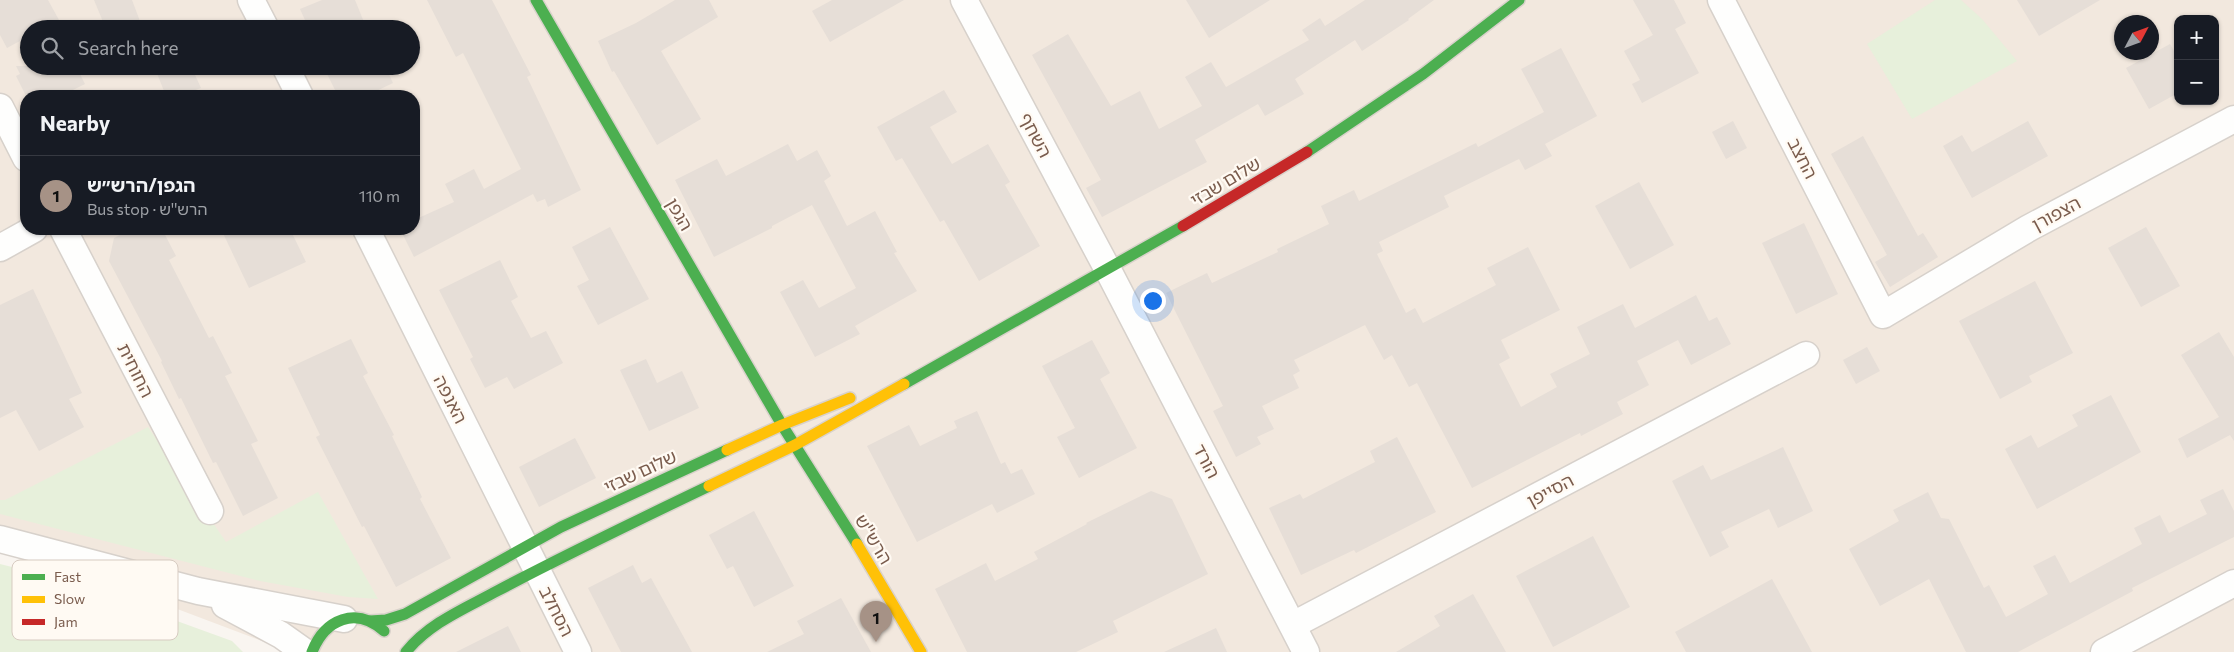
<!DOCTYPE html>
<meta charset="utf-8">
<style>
:root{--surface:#171b24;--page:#20242c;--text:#f1f3f6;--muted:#9ea1a6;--line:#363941;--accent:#a69286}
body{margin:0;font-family:Commissioner,"Noto Sans Hebrew",sans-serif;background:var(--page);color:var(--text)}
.controls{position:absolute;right:15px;top:15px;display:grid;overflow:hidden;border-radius:10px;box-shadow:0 1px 4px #0004}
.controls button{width:45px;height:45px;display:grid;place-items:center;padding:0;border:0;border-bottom:1px solid var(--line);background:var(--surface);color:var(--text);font:25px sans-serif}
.compass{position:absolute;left:2114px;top:15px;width:45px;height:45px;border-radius:50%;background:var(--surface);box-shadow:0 1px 4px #0004;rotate:49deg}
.you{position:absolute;left:1152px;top:300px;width:18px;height:18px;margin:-12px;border:4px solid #fff;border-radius:50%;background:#1a73e8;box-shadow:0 0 0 8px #1a73e833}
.badge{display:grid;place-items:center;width:32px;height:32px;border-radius:50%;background:var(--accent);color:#111;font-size:16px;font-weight:700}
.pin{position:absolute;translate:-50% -41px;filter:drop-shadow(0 1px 2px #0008)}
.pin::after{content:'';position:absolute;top:26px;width:18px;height:15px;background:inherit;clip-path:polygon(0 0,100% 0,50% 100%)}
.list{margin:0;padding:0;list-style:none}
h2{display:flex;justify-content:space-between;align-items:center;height:65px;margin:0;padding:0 20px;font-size:21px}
h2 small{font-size:16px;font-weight:400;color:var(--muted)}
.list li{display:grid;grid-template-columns:32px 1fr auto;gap:15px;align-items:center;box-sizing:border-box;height:80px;padding:0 20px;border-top:1px solid var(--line)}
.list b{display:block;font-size:19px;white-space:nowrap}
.list p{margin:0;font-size:16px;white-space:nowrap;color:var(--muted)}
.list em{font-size:16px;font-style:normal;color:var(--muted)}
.icon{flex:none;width:28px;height:28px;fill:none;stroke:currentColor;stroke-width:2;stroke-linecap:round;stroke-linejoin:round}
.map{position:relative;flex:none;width:2234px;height:652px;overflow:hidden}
.search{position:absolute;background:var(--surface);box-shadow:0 1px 4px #0004;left:20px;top:20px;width:400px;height:55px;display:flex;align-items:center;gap:12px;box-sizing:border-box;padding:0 18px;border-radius:28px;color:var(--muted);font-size:19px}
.panel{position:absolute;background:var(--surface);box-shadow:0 1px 4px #0004;left:20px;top:90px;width:400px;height:145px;border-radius:20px}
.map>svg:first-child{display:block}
.residential{fill:#f2e8de;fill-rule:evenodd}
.green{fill:#e7f0db}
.building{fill:#e6ded7}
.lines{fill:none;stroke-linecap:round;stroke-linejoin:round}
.street-casing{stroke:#d7d1cb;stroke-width:29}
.fast-casing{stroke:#d9d2cb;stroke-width:14}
.slow-casing{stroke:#d9d2cb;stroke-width:14}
.jam-casing{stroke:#d9d2cb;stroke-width:14}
.street{stroke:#fefefd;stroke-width:26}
.fast{stroke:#4caf50;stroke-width:11}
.slow{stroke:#ffc107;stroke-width:11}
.jam{stroke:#c62828;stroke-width:11}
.labels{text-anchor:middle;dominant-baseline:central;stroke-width:4.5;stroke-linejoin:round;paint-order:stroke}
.street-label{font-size:18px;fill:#7a5c4d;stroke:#fffaf3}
.key{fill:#fffaf3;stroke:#d7cbc1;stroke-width:1}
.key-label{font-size:14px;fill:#7a5c4d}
</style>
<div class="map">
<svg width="2234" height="652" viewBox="0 0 2234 652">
<rect width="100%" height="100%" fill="#f9f5f0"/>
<path class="residential" d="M0,0H2234V652H291L0,542ZM2178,19H2215V101H2178ZM2122,22H2152V52H2122ZM29,29H411V66H29ZM26,96H414V229H26Z"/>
<g class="green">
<polygon points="1935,0 1961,0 1982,19 2017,61 1912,119 1867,44"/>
<polygon points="148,427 226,542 318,492 378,599 348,597 260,581 0,514 0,500 5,500"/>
<polygon points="0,564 64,580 232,641 243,652 0,652"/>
</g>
<g class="building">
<polygon points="0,0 48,0 59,20 43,29 29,29 29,36 7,48 0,35"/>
<polygon points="94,0 132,0 143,29 106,29"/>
<polygon points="322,0 355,0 366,27 361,29 309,29 300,9"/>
<polygon points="427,0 492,0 531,75 527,77 581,190 548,207 545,199 537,202 533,194 414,257 400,229 414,229 414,220 454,202 445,184 474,169 484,189 521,169 463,53 456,57"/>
<polygon points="675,0 709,0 718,17 661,51 701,119 657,145 614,71 612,72 598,41 636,23"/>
<polygon points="832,0 904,0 830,42 812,11"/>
<polygon points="1186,0 1270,0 1209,38"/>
<polygon points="1365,0 1434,0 1408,19 1409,20 1362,51 1355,40 1295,79 1304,94 1265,116 1258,104 1195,140 1207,162 1102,217 1086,188 1101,180 1032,55 1068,34 1111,106 1140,91 1159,129 1202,106 1185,77 1211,62 1226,87 1309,40 1302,30 1320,18 1325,26"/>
<polygon points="1633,0 1674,0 1686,23 1675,29 1699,73 1642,103 1632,84 1640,80 1624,51 1653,35"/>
<polygon points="2017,0 2100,0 2039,36"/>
<polygon points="2170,44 2178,58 2178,93 2149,109 2126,68"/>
<polygon points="1561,48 1597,116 1545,144 1552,156 1525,170 1519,159 1444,196 1449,207 1379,242 1383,251 1377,254 1406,313 1415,308 1423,323 1496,285 1487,268 1528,247 1560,310 1501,340 1510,358 1499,364 1521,407 1557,387 1550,374 1590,354 1577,327 1623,304 1635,328 1696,295 1709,321 1717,317 1731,344 1691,365 1678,340 1637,361 1649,385 1617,402 1623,414 1581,436 1580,433 1472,488 1417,383 1409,387 1392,355 1384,360 1365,325 1294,360 1300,371 1293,375 1299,388 1262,406 1274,429 1257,437 1261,444 1236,457 1213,411 1223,406 1166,293 1207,273 1212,283 1278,252 1277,249 1329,224 1321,206 1354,190 1359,201 1476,143 1478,147 1544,112 1521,69"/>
<polygon points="16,66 76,66 85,84 61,96 26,96 16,76 20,74"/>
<polygon points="154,66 191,66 201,88 179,96 166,96"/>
<polygon points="323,66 385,66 393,83 366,96 338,96"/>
<polygon points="944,90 957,112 930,127 952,164 988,144 1010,182 1005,185 1040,246 979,281 944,220 940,222 902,158 896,161 877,127"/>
<polygon points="1733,121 1747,148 1726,159 1712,132"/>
<polygon points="2028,121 2048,156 1972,198 1943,146 1962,135 1972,152"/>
<polygon points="1863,136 1918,236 1923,233 1938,257 1890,287 1875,262 1887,255 1831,154"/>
<polygon points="788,144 797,161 817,150 831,176 824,181 847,226 875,211 897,252 894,253 917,291 855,326 860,334 815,357 780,292 803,280 819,308 856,288 812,205 772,226 772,228 714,257 675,180 717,159 726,176"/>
<polygon points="1639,182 1674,245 1630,269 1595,206"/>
<polygon points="1804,223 1838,294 1796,314 1762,243"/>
<polygon points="610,227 649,299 598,325 577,286 589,280 572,247"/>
<polygon points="2146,227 2180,286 2141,307 2108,248"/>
<polygon points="132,229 162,229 176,256 169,260 209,338 213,336 232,373 225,376 258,441 251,444 278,498 243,516 216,462 213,463 181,398 179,399 161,362 162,361 109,261 114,238"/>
<polygon points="221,229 290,229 306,262 249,288"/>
<polygon points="500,260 518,297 511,301 531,338 546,331 563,363 514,389 507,377 485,388 470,359 473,357 439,290"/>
<polygon points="2035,281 2073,353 2029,376 2032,382 2000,399 1959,321"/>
<polygon points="33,289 82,393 69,399 84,427 39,451 16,410 0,418 0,305"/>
<polygon points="2219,332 2234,357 2234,441 2230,435 2187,458 2178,439 2219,417 2181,355"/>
<polygon points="351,339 368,373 363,376 394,435 392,436 422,497 420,499 451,558 396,587 364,526 362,527 316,437 320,435 288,368"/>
<polygon points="1092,340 1110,373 1100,379 1137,448 1079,478 1057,437 1075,428 1042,366"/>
<polygon points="1867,347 1880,371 1856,384 1843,360"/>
<polygon points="646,359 657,383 682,371 699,408 649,431 620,370"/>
<polygon points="2111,395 2141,452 2037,509 2005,449 2031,435 2038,448 2078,426 2072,415"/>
<polygon points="977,411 1001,464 1005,462 1011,474 1022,469 1035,494 997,513 992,504 917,542 867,446 909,425 920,446 957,428 954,421"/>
<polygon points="1397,437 1436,512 1356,553 1354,550 1301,575 1269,508 1300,494 1303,499 1375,462 1370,451"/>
<polygon points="575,438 596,478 539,507 519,467"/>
<polygon points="1783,447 1813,511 1778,528 1769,509 1721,532 1729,547 1710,557 1672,481 1703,465 1711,480"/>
<polygon points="2223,489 2234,511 2234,537 2132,588 2133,591 2018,652 1966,652 1929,579 1880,606 1849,549 1899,521 1893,510 1928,492 1941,518 1949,519 1984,588 1989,585 2006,617 2048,594 2033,566 2055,555 2070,583 2142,544 2134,528 2160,515 2169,533 2207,514 2200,500"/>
<polygon points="1151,491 1172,499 1208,574 1113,621 1118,632 1076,652 967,652 935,589 986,563 995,581 1038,559 1034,552 1087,524 1086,523"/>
<polygon points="754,511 794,586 754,607 733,566 727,569 709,535"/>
<polygon points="1593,536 1630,607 1553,647 1516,576"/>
<polygon points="633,565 642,583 651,578 692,652 621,652 588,588"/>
<polygon points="1772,579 1812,652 1686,652 1675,632"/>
<polygon points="1473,594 1506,652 1396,652 1440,626 1434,616"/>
<polygon points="841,598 871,652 767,652 804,634 797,621"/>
<polygon points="508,626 521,652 456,652"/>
<polygon points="1216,628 1227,652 1164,652"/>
</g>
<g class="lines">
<defs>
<g id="street">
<polyline points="251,0 266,29"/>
<polyline points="964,0 1108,270 1306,652"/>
<polyline points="1721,0 1883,315 2029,228 2234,119"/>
<polyline points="285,66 300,96"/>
<polyline points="0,107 26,158"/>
<polyline points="63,229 210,511"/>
<polyline points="366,229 578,652"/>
<polyline points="0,248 34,229"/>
<polyline points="0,539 198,591 344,619"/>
<polyline points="225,605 281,635 305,652"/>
<polyline points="1293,625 1806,355"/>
<polyline points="2104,652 2234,583"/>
</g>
<g id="fast">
<polyline points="536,0 782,425 857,544"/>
<polyline points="1307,152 1423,74 1519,0"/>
<polyline points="904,384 1183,226"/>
<polyline points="370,621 386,620 405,614 561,527 727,450"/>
<path d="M312,652C325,619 356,606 384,631"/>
<path d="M406,652C429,623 466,608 497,591C567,554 638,520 709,486"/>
</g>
<g id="slow">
<polyline points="727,450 782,425 850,398"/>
<polyline points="709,486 795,445 904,384"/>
<polyline points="857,544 921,652"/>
</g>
<polyline id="jam" points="1183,226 1307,152"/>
</defs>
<use href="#street" class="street-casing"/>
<use href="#fast" class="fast-casing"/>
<use href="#slow" class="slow-casing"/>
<use href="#jam" class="jam-casing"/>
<use href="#street" class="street"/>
<use href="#fast" class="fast"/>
<use href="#slow" class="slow"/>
<use href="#jam" class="jam"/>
</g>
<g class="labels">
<g class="street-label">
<text transform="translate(1036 135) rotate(62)">השחף</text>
<text transform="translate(1803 158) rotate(63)">החצב</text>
<text transform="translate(1225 181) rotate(-31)">שלום שבזי</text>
<text transform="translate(2056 213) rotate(-28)">הצפורן</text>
<text transform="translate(680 214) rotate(60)">הגפן</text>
<text transform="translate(136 370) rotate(63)">החוחית</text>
<text transform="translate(451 399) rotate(63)">האנפה</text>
<text transform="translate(1207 461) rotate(62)">הורד</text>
<text transform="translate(640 471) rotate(-25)">שלום שבזי</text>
<text transform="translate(1550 490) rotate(-28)">הסייפן</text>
<text transform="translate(874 539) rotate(59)">הרש''ש</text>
<text transform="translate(557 611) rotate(63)">הסחלב</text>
</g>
</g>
<rect x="12" y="560" width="166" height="80" rx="8" class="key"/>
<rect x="22" y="574" width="23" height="6" fill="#4caf50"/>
<rect x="22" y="596" width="23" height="7" fill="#ffc107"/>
<rect x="22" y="619" width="23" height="6" fill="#c62828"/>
<g class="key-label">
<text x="54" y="582">Fast</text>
<text x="54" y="604">Slow</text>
<text x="54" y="627">Jam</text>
</g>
</svg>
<div class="controls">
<button>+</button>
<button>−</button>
</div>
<svg class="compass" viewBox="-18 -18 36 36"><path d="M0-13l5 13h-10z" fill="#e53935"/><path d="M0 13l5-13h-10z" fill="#9ea1a6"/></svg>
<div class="you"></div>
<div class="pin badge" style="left:876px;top:642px">1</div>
<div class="search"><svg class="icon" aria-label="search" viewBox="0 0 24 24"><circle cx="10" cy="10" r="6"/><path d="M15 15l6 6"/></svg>Search here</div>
<section class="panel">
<h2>Nearby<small></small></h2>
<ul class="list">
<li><span class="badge">1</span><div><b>הגפן/הרש״ש</b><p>Bus stop · הרש''ש</p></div><em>110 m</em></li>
</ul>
</section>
</div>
